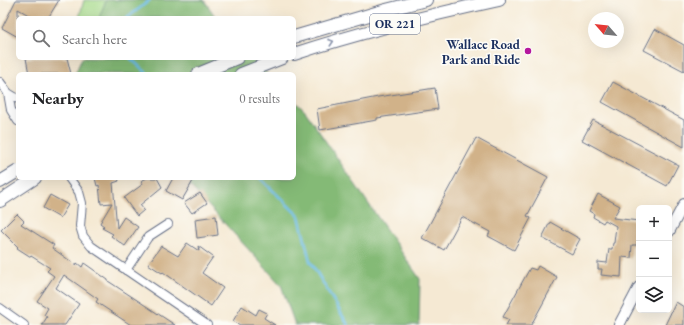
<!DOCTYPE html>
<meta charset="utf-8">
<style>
:root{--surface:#fff;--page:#f2f2f2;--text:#202124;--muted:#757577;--line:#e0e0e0}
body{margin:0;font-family:"EB Garamond",serif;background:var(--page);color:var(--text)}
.controls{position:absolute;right:12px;bottom:12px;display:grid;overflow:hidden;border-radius:6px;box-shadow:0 4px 16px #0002}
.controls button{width:36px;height:36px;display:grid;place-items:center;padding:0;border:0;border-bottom:1px solid var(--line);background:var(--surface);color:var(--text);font:20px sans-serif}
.compass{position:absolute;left:588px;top:12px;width:36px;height:36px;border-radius:50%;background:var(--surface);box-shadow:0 4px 16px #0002;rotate:298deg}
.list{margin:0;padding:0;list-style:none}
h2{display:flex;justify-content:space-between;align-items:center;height:52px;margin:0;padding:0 16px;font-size:17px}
h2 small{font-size:13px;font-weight:400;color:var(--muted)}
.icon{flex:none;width:22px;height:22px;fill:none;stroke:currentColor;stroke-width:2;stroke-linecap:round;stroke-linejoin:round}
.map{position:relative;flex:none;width:684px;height:325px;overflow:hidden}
.search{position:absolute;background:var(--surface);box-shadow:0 4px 16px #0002;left:16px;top:16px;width:280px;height:44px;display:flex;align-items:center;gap:10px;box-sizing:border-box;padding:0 14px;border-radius:6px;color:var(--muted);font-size:15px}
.panel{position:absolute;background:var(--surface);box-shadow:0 4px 16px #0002;left:16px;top:72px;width:280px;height:108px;border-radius:6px}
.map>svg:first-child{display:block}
.green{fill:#a6da8a;stroke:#608474}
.forest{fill:#84ba76;stroke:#50746a}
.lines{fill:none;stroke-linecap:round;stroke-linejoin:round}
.stream{stroke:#6dbde8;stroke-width:2.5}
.building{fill:#d1b289}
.minor-casing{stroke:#677087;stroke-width:10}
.tertiary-casing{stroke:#677087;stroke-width:12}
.primary-casing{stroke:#677087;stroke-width:14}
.minor{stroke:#fff;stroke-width:8}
.tertiary{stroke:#fff;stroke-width:10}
.primary{stroke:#fff;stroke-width:12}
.oneway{stroke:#8d97ae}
.poi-dot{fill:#b5179e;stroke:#fdfcf7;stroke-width:1.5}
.labels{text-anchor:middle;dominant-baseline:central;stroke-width:3;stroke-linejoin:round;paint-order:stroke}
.shield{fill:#fdfcf7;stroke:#5f6c8c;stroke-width:1}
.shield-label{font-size:12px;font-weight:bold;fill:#1b2f5e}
.poi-label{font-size:13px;font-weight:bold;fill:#1b2f5e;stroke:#fdfcf7;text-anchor:end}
</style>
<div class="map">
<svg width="684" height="325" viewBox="0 0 684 325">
<rect width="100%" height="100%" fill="#fdfcf7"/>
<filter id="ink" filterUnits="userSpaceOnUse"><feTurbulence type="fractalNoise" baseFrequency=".025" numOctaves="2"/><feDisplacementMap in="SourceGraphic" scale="8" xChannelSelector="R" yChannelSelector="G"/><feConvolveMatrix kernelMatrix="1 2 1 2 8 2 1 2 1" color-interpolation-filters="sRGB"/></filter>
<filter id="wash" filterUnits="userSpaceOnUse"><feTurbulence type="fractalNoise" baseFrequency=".012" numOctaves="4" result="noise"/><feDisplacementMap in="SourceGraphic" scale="16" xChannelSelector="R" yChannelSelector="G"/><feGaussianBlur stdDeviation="0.9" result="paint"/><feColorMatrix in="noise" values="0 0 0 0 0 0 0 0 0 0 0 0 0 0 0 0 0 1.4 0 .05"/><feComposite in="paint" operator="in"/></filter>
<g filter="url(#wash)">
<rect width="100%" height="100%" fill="#f5e9d3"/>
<polygon class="green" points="84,0 204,0 216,18 79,18"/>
<g class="forest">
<polygon points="106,0 204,0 216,18 99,18"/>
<polygon points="82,58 251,58 268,74 75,74"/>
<polygon points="294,100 305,111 420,279 419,325 295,325 281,285 183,178 294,178"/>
</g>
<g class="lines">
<g class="stream">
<polyline points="127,18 150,0"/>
<polyline points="130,58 148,74"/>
<polyline points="260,178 299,216 310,261 348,325"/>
</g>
</g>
<g id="blocks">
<g class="building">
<polygon points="16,0 59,0 48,18 34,18 18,9 18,37 2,28"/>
<polygon points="655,29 684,45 684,71 644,50"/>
<polygon points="26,58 67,58 71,74 29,74"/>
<polygon points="613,82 684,120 684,147 602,102"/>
<polygon points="435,88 438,109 377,118 377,120 320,130 317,109 378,97"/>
<polygon points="593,120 678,165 667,186 582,140"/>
<polygon points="476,138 548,177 527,216 531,218 514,250 488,236 490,232 462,217 444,250 422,238"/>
<polygon points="95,178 118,178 119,181 113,183 117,228 124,217 138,227 125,246 111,236 113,234 102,228 104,226 100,223 112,203 101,204 99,185 97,186"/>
<polygon points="147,178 157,178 162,187 140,205 144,210 137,216 124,198 143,184 141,181"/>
<polygon points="173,178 188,178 193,181 182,200 166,191"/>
<polygon points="200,193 207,203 192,213 184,203"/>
<polygon points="598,194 620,206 613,218 639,221 637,245 632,245 631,258 622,257 621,277 601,275 602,269 598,269 598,262 607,263 609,249 612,249 613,243 614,243 616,226 605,220 603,223 593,217 594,214 589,211"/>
<polygon points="50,195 68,205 60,218 43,208"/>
<polygon points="17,214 24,221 21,224 54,245 52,248 76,265 77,263 82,267 84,263 108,280 108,281 175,325 131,325 96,302 98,299 64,275 56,288 79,304 65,325 42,325 47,317 44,315 48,308 37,301 54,276 47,271 50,268 31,256 31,257 17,248 18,247 1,230"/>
<polygon points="216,216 218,235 197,238 195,219"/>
<polygon points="550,222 580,239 572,254 542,238"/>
<polygon points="187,243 199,251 198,246 213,257 202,273 223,288 211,306 163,272 162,273 148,264 161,246 178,256"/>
<polygon points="538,266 557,277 542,305 531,325 506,325 509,320 503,317 530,268 536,270"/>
<polygon points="676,302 684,307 684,325 665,325"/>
<polygon points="242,306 256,315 259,309 267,313 264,318 275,325 240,325 233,321"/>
</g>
</g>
</g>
<g filter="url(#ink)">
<use href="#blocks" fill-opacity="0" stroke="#677087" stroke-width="1"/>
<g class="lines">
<defs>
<g id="minor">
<polyline points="0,82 8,93 18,99"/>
<polyline points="8,93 11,110 18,121"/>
<polyline points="69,178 79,192 82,203 80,226 83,236 91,246 207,325"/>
<polyline points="126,270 148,237 168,224"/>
<polyline points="0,308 24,325"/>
</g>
<g id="tertiary">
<polyline points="669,232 684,204"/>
<polyline points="619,325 639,287"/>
</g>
<g id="primary">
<polyline points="294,37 386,10 426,0"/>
<path d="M294,54C361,32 430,15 499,0"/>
<polyline points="198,74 237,58"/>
<polyline points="241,74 282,58"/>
<polyline points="0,182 18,171"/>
<polyline points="0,201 35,178"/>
</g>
</defs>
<use href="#minor" class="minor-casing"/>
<use href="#tertiary" class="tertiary-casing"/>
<use href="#primary" class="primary-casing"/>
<use href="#minor" class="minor"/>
<use href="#tertiary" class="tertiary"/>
<use href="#primary" class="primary"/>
</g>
<defs><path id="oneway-chevron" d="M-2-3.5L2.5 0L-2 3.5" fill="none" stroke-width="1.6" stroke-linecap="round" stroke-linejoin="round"/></defs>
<use class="oneway" href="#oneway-chevron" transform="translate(331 42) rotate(-18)"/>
</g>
<circle class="poi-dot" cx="528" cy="51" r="4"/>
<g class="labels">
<rect class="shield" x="370" y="14" width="50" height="20" rx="3"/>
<g class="shield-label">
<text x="395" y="24">OR 221</text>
</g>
<g class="poi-label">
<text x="520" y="44">Wallace Road<tspan x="520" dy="15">Park and Ride</tspan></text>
</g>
</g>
</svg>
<div class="controls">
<button>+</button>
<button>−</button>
<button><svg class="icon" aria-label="layers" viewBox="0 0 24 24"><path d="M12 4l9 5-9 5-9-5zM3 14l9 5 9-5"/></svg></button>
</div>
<svg class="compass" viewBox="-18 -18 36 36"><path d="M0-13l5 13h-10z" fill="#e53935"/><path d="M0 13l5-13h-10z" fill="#757577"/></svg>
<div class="search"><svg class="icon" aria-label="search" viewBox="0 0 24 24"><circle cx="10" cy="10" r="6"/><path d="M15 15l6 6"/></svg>Search here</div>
<section class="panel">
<h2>Nearby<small>0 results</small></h2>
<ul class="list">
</ul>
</section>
</div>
